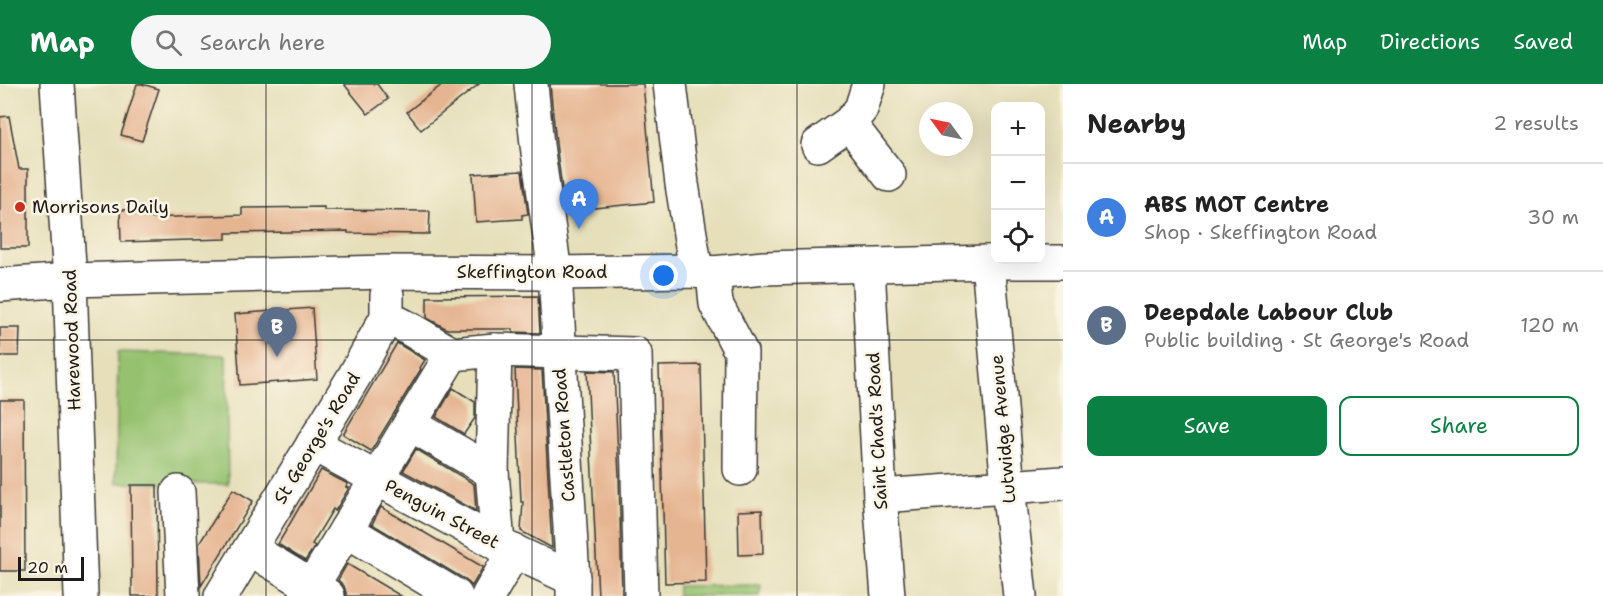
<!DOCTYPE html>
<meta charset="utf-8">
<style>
:root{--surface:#fff;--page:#f6f6f6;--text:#222;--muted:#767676;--line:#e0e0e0;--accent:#0b8043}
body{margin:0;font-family:"Shantell Sans",sans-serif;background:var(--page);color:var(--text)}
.controls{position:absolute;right:18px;top:18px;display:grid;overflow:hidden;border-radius:12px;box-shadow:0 6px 24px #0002}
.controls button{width:54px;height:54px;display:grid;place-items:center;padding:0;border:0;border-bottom:2px solid var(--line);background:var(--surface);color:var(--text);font:30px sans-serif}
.compass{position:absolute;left:919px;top:18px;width:54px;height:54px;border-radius:50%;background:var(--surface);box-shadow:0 6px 24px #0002;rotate:303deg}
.scale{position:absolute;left:18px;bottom:15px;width:66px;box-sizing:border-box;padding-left:6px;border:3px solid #1c1c1c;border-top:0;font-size:16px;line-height:21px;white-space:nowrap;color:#1c1c1c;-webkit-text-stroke:4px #fcf5e5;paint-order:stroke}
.you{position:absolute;left:664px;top:192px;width:21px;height:21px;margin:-15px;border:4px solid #fff;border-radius:50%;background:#1a73e8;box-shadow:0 0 0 9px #1a73e833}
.badge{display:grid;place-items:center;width:39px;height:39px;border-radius:50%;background:var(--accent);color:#fff;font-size:20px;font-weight:700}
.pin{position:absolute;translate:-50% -50px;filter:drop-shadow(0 2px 3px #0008)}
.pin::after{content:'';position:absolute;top:32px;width:21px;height:18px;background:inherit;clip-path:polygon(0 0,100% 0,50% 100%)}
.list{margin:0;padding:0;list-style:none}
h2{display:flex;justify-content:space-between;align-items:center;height:78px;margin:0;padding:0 24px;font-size:26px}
h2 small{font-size:20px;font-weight:400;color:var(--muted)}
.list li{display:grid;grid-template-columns:39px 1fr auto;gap:18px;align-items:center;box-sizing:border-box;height:108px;padding:0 24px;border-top:2px solid var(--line)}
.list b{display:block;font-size:22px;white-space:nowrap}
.list p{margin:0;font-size:20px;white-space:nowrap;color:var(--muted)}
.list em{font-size:20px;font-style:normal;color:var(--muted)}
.actions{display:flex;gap:12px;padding:18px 24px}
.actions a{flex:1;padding:14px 0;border:2px solid var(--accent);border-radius:12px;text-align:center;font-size:21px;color:var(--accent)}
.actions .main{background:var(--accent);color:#fff}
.icon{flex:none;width:33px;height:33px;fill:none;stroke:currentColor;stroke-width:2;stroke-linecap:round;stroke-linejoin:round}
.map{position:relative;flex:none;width:1063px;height:512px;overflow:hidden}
header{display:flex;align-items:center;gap:36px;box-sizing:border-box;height:84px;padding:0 30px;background:var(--accent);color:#fff}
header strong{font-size:28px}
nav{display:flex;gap:33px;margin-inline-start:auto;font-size:21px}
.search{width:420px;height:54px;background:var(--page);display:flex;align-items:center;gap:15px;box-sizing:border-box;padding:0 21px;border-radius:33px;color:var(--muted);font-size:22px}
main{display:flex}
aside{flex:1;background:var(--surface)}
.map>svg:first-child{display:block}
.green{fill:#96c270;stroke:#596f46;stroke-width:1.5}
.building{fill:#e5b490}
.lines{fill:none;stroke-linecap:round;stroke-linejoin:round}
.minor-casing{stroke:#3a3934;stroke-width:36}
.minor{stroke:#fff;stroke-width:33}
.grid{fill:none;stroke:#1c1c1c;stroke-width:1.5;stroke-opacity:0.55}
.poi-dot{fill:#c8321e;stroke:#fcf5e5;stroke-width:2}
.labels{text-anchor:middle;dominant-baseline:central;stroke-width:5;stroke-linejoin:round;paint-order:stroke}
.poi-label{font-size:18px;fill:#1c1c1c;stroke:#fcf5e5;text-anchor:start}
.street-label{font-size:18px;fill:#1c1c1c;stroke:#fcf5e5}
</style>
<header>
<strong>Map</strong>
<div class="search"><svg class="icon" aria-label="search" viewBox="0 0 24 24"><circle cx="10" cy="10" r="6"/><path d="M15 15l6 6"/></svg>Search here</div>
<nav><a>Map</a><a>Directions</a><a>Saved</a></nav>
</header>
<main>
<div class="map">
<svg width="1063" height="512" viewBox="0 0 1063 512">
<rect width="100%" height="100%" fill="#fcf5e5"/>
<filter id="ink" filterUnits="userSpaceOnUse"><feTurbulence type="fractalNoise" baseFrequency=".0167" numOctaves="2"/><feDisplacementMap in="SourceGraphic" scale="12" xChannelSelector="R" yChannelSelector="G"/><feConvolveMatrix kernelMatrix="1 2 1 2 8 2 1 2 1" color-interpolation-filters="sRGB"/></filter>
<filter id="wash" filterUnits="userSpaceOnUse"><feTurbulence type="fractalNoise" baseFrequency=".008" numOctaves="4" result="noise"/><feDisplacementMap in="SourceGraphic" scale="24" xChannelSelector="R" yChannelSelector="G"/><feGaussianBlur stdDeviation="1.35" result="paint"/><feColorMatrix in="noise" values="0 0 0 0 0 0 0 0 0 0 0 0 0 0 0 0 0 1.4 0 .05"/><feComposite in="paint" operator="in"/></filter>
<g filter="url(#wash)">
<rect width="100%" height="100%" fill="#e6dfba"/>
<g class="green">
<polygon points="118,268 226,271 228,400 116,399"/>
<polygon points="761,501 760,512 678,512 678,502"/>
</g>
<g id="blocks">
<g class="building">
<polygon points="137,0 142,0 159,5 142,57 121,51"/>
<polygon points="344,0 377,0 388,15 368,30"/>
<polygon points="443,0 479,0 421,46 407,28"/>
<polygon points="550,0 643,0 654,118 565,127 556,59"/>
<polygon points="9,32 19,85 28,85 28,164 0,164 0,33"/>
<polygon points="522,87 528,130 522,131 522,135 476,138 473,90"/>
<polygon points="324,123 324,126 430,127 429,150 348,149 348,147 226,149 226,155 121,158 120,126 145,125 145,134 242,131 242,124"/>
<polygon points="538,212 540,249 513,248 513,245 447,245 427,234 427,213"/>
<polygon points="312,224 317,295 240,301 235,230"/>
<polygon points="0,244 20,244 19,272 0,272"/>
<polygon points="397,259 425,276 420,284 421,285 371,367 343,350"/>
<polygon points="701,281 706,498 665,499 659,282"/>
<polygon points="515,285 542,286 552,464 521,447 523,418 521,418"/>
<polygon points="587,287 614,288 619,392 622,512 598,512"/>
<polygon points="453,304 475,318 475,334 464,350 436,333"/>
<polygon points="0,316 24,316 25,487 0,487"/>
<polygon points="416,365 474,400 476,427 403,387"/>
<polygon points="321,386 348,400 346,403 349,404 335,427 333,425 312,460 315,462 305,477 278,460"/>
<polygon points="131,401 157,401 158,512 132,512"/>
<polygon points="233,405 253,417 201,502 199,460"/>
<polygon points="381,423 483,483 472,502 466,496 372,440"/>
<polygon points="762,426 763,470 739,471 738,427"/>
<polygon points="347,480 401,512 347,512 344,502 338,496"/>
</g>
</g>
</g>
<g filter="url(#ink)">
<use href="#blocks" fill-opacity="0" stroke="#3a3934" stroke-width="1.5"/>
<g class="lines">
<defs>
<g id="minor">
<polyline points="57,0 70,196 81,512"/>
<polyline points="531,0 537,61 555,189 573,495 573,512"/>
<polyline points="670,0 682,100 696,187"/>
<polyline points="849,39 889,91"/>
<polyline points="818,61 849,39 861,25 869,0"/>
<polyline points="988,178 1008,402 1020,512"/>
<polyline points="868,182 880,412 888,512"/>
<polyline points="713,189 716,220 741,268 740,385"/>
<polyline points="0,201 70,196 387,188 555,189 696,187 713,189 764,184 988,178 1063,178"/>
<polyline points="387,233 408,244 452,270 495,266 635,270 641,512"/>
<polyline points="495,266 492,388 498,460"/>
<polyline points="410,340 492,388"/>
<polyline points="313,360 498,460 573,495"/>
<polyline points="178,408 183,512"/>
<polyline points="880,412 1063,399"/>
<polyline points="346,446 456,512"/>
<polyline points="250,465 328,512"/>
<polyline points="221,512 355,291 387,233 387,211"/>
<polyline points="306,512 452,270"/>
<polyline points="488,512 514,467"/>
</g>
</defs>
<use href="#minor" class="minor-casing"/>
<use href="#minor" class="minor"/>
</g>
</g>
<path class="grid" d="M266,0V512M532,0V512M797,0V512M0,256H1063"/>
<circle class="poi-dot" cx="20" cy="123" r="6"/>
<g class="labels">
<g class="poi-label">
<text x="32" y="123">Morrisons Daily</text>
</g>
<g class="street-label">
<text x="532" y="188">Skeffington Road</text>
<text transform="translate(72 256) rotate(-92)">Harewood Road</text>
<text transform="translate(1003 345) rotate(-95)">Lutwidge Avenue</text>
<text transform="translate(877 347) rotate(-93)">Saint Chad's Road</text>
<text transform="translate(564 351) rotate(-94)">Castleton Road</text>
<text transform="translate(317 354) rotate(-59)">St George's Road</text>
<text transform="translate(442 430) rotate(28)">Penguin Street</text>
</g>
</g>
</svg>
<div class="controls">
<button>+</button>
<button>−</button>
<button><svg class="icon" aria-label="locate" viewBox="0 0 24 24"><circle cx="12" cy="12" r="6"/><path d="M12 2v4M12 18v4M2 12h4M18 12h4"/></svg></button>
</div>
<svg class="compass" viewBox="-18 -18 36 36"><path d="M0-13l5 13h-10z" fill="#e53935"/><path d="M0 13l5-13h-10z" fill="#767676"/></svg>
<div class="scale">20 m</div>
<div class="you"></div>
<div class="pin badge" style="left:579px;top:145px;background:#3f7fe0">A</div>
<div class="pin badge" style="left:277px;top:273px;background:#5c6f8a">B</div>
</div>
<aside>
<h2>Nearby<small>2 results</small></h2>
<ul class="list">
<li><span class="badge" style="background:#3f7fe0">A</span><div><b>ABS MOT Centre</b><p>Shop · Skeffington Road</p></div><em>30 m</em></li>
<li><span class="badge" style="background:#5c6f8a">B</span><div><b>Deepdale Labour Club</b><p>Public building · St George's Road</p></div><em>120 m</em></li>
</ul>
<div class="actions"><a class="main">Save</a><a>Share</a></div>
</aside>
</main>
